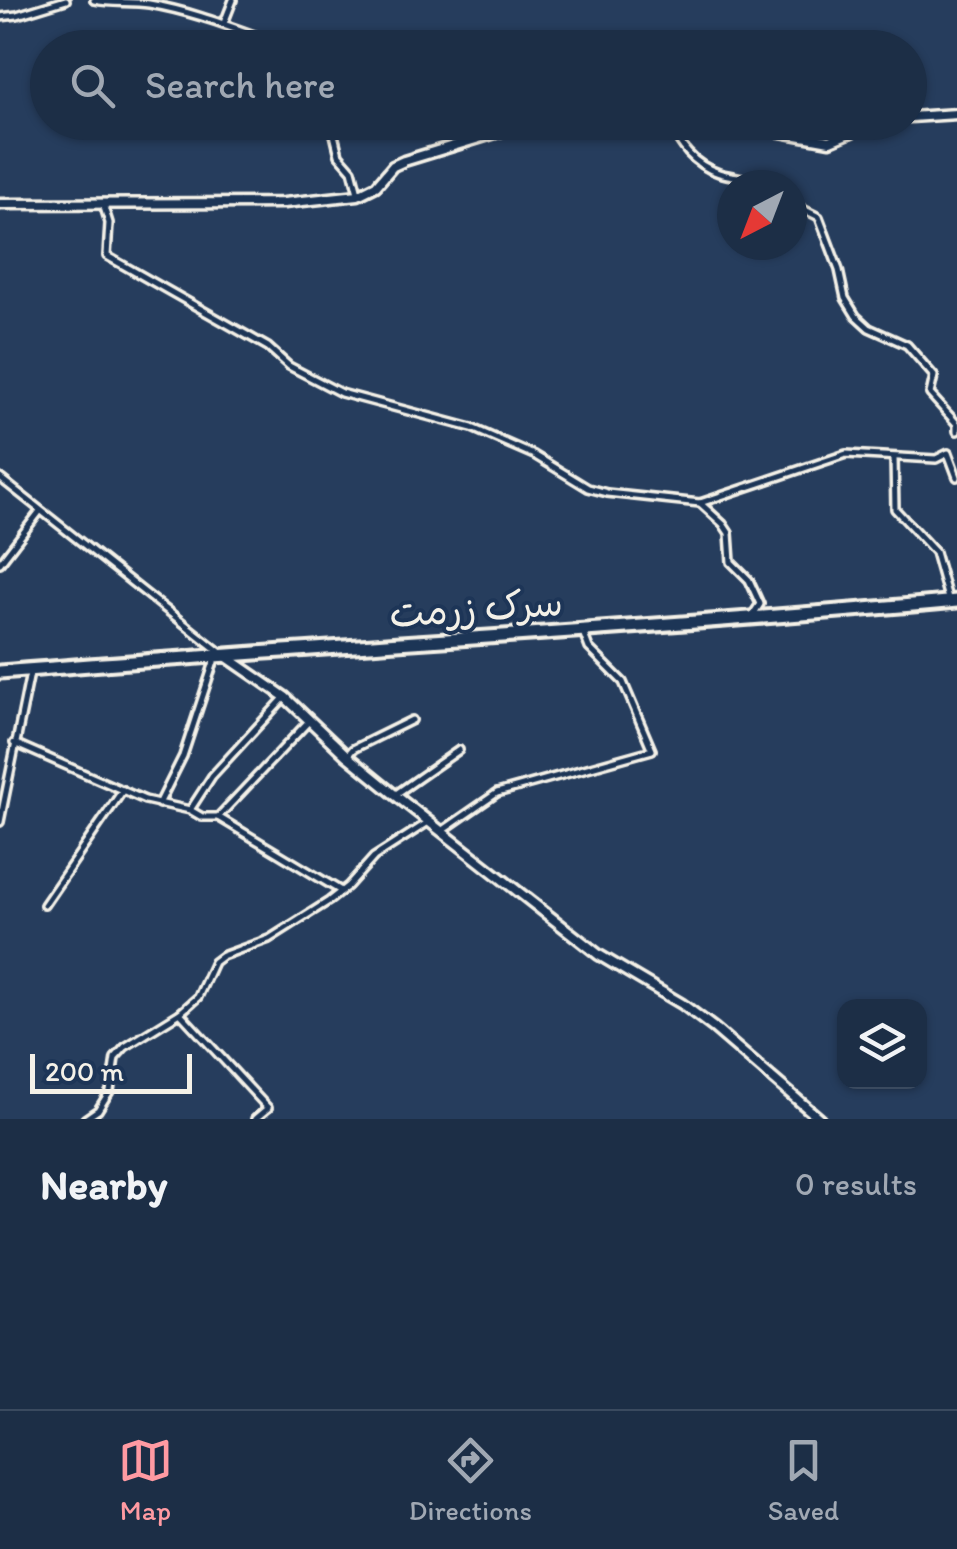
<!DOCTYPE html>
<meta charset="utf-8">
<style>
:root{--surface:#1c2e46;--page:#25364d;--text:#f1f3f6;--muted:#a0a8b3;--line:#3a4a5f;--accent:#ff9aa2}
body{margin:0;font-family:Itim,"Playpen Sans Arabic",sans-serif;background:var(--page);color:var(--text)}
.controls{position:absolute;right:30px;bottom:30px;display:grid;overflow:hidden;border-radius:20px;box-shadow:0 2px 8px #0004}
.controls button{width:90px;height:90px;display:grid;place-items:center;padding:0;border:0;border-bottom:2px solid var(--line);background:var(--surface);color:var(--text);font:50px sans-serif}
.compass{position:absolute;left:717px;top:170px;width:90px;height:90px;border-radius:50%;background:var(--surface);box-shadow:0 2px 8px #0004;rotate:222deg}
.scale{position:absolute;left:30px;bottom:25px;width:162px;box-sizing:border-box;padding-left:10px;border:5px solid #f4f1e8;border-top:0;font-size:28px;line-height:35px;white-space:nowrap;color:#f4f1e8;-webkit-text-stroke:8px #1d3557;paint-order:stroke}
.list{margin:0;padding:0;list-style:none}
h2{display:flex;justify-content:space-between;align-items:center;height:130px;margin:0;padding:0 40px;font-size:42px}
h2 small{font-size:32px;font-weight:400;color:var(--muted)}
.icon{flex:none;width:55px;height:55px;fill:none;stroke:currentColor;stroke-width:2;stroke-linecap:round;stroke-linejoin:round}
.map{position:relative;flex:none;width:957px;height:1119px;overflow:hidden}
.search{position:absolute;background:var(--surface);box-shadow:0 2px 8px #0004;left:30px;right:30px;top:30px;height:110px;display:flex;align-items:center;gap:25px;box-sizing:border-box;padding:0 35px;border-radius:55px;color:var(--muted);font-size:38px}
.sheet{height:290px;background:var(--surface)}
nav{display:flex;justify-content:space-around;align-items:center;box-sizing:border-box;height:140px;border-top:2px solid var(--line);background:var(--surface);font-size:28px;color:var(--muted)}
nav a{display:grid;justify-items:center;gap:5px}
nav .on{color:var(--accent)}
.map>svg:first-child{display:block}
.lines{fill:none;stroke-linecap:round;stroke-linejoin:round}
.street-casing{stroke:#f4f1e8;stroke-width:12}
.secondary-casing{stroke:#f4f1e8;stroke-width:15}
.highway-casing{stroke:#f4f1e8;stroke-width:19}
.street{stroke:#1d3557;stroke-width:5}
.secondary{stroke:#1d3557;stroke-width:8}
.highway{stroke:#1d3557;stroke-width:11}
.labels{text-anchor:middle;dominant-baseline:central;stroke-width:8;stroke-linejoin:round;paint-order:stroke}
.street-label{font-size:38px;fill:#f4f1e8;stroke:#1d3557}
</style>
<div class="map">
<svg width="957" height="1119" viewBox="0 0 957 1119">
<rect width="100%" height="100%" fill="#263d5d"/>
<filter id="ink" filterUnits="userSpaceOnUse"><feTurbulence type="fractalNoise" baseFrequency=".01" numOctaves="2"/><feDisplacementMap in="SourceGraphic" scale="20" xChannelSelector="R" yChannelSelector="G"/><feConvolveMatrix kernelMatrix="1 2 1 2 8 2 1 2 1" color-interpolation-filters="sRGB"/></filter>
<g filter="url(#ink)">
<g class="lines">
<defs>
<g id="street">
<path d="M94,0C112,4 131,1 149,4C197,12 241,31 286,46"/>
<polyline points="0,17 17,15 66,0"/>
<polyline points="224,23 233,0"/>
<polyline points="331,122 339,155 352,170 358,193"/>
<path d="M668,122C681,146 692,164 719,173C735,178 752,177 767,185"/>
<polyline points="792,199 801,208 819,217 839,270 845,298 856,316 869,328 907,345 934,376 930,394 957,424 957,431"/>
<polyline points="103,204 109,223 107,256 268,347 289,366 341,393 472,428 534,455 588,488 607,493 700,503 846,454 936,459 948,453 957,477"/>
<polyline points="894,458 895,509 935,552 949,602"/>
<polyline points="0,478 221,653"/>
<polyline points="700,503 723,524 729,533 731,562 749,580 760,604 752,616"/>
<polyline points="0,563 40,511"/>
<polyline points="14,743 145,800 190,810 202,817 218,817 341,891"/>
<polyline points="347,756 353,749 412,720"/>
<polyline points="396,794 459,750"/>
<polyline points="159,804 183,756 214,662 211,656"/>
<polyline points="190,810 212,776 284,698"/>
<polyline points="218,817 309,721"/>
<polyline points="0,822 30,673"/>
<polyline points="442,831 497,793 652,750 623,682 589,648 583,632"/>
<polyline points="44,905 123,790"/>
<polyline points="180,1013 268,1108 255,1119"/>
<polyline points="85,1119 98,1110 110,1091 115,1058 125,1047 180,1013 198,997 214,962 222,956 269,939 329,901 348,886 374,857 427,823"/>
</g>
<g id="secondary">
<polyline points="910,117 957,114"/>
<polyline points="726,122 830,141 856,130 893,122"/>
<polyline points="0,204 284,203 358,195 376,186 393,166 404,161 515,127 541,122"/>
<polyline points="227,657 285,697 347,756 395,795 599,955 682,1004 714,1028 820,1119"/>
</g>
<path id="highway" d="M0,672C319,646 638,630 957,601"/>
</defs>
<use href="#street" class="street-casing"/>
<use href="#secondary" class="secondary-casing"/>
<use href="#highway" class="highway-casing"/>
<use href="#street" class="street"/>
<use href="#secondary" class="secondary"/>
<use href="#highway" class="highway"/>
</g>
</g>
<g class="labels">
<g class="street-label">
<text transform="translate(476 608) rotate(-4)">سرک زرمت</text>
</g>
</g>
</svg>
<div class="controls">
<button><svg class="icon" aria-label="layers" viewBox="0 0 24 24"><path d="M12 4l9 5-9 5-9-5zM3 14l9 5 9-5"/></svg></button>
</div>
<svg class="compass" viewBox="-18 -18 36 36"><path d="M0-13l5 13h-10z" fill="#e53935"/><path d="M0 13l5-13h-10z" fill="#a0a8b3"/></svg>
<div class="scale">200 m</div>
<div class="search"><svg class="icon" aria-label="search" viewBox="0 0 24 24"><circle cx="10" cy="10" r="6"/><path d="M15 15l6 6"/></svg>Search here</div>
</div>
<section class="sheet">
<h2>Nearby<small>0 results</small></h2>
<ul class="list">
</ul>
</section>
<nav>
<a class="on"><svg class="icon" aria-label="map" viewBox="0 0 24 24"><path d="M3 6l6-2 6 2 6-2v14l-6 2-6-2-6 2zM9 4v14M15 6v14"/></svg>Map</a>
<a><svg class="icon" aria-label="directions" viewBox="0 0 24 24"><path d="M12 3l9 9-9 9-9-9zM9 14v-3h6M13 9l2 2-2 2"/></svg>Directions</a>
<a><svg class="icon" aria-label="saved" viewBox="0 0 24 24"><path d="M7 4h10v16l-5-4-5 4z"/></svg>Saved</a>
</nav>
